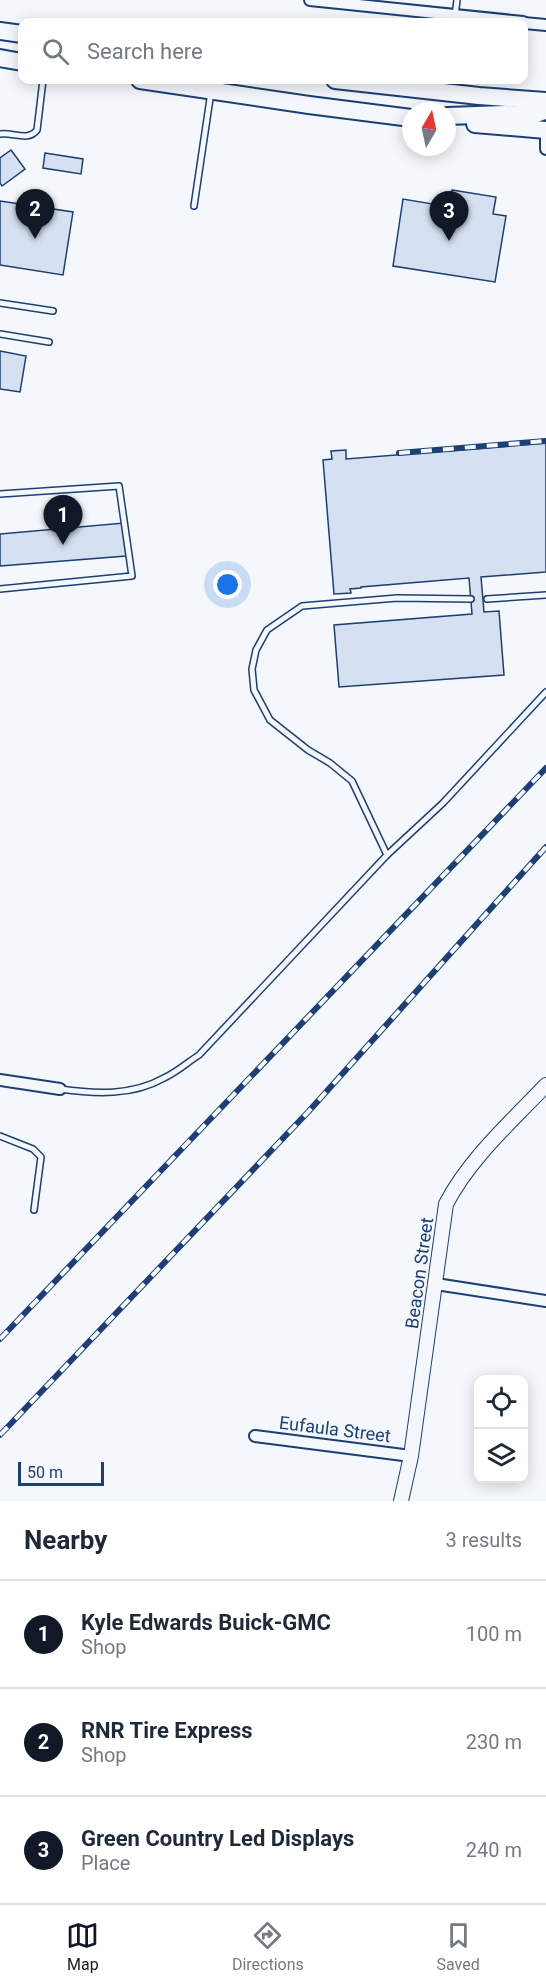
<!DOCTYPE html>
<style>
:root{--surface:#fff;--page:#f6f6f7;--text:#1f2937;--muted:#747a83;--line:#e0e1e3;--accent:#111827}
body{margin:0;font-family:Roboto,sans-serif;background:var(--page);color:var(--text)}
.controls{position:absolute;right:18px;bottom:18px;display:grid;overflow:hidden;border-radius:12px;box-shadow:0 3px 15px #0003}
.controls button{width:54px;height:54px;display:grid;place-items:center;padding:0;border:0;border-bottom:2px solid var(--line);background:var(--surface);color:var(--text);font:30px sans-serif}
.compass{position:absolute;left:402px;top:102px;width:54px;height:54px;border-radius:50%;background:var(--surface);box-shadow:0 3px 15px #0003;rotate:9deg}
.scale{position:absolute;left:18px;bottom:15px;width:86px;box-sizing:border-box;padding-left:6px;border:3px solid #1d3f73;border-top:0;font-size:16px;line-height:21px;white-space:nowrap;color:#1d3f73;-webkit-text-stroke:4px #f4f7fb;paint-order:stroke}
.you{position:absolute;left:228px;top:585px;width:21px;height:21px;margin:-15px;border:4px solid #fff;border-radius:50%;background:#1a73e8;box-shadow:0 0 0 9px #1a73e833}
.badge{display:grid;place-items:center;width:39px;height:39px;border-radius:50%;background:var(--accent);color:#fff;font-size:20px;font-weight:700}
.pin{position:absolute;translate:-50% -50px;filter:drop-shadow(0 2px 3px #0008)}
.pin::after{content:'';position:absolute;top:32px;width:21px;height:18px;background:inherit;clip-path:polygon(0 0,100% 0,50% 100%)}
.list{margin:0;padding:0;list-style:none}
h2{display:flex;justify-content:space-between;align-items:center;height:78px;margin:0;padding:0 24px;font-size:26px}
h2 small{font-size:20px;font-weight:400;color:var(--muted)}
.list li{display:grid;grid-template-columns:39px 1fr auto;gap:18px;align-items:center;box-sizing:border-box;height:108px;padding:0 24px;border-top:2px solid var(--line)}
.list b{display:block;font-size:22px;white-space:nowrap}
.list p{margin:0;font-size:20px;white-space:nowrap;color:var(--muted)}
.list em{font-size:20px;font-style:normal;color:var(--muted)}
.icon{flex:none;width:33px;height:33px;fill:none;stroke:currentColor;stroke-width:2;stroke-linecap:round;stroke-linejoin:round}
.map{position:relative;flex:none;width:546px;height:1501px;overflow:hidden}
.search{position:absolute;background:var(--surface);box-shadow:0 3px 15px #0003;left:18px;right:18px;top:18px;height:66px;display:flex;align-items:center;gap:15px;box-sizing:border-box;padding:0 21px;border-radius:12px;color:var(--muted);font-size:22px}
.sheet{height:402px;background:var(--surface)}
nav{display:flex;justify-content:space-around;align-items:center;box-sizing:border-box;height:84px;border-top:2px solid var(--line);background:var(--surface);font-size:16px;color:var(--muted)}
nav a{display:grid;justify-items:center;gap:3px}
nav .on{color:var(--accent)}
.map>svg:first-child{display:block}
.building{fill:#d5e0f0;stroke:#1d3f73;stroke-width:1.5}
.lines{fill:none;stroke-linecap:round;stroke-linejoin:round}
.service-casing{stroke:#1d3f73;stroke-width:8}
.minor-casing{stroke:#1d3f73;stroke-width:14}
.tertiary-casing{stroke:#1d3f73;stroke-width:16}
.trunk-casing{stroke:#1d3f73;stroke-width:20}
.service{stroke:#f4f7fb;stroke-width:5}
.minor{stroke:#f4f7fb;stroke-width:10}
.tertiary{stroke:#f4f7fb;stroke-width:14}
.trunk{stroke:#f4f7fb;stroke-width:16}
.rail-casing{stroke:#1d3f73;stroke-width:6}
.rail{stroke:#f4f7fb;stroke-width:4;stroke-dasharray:11;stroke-linecap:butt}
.labels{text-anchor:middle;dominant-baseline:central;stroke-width:4.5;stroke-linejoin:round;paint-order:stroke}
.street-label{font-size:18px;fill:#1d3f73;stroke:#f4f7fb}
</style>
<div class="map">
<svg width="546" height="1501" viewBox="0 0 546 1501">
<rect width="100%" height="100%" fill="#f4f7fb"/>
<g class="building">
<polygon points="11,150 25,169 2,186 0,183 0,158"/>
<polygon points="45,153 83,159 81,174 43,168"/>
<polygon points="452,190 496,197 493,214 506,216 495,282 393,266 403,199 450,207"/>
<polygon points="0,201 73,212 63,275 0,265"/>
<polygon points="0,351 26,356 20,392 0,389"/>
<polygon points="546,443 546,572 481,577 484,612 499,611 504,675 339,687 334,625 472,614 469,578 361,587 361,588 350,589 351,593 334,594 323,460 332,459 331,451 346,450 346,459"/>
<polygon points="124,523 126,556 0,566 0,534"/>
</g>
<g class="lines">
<defs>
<g id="service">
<polyline points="455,16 457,0"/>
<path d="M0,134C13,132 28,142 37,130L43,80"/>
<polyline points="194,206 211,92"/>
<polyline points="0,303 53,311"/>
<polyline points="0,334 49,342"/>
<polyline points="0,494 119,486 132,576 0,589"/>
<polyline points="471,599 397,598 302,606 267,630 256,650 252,669 254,690 270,720 308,750 330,763 352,781 387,855 443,803 546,692"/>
<polyline points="487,599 546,595"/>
<path d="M60,1089C95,1094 132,1096 164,1078C177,1072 188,1062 199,1055L387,855"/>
<polyline points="0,1136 33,1149 41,1157 34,1210"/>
</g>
<g id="minor">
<polyline points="310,0 523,22"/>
<polyline points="524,23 546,25"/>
<polyline points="546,130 546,149"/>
<polyline points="0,1080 60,1089"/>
<polyline points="436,1284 546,1301"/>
<polyline points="255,1436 411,1456"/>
</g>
<path id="tertiary" d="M401,1501L411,1456L446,1204C470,1158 511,1122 546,1085"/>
<g id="trunk">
<polyline points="0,31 22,34"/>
<polyline points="0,58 22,62"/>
<polyline points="140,80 309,105 411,118"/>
<polyline points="335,80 479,96 546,101"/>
<polyline points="447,116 505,114 533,115 542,112 546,107"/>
<polyline points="475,124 546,130"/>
</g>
</defs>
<use href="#service" class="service-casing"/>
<use href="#minor" class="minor-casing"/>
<use href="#tertiary" class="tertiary-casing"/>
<use href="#trunk" class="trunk-casing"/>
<use href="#service" class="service"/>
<use href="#minor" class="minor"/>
<use href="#tertiary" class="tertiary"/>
<use href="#trunk" class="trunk"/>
<defs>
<g id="rail">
<polyline points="399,453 546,441"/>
<polyline points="0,1339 546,768"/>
<polyline points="0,1435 309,1111 546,847"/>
</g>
</defs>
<use href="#rail" class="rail-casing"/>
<use href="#rail" class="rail"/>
</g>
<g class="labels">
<g class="street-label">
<text transform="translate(419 1273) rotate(-82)">Beacon Street</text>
<text transform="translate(335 1429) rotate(7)">Eufaula Street</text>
</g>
</g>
</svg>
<div class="controls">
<button><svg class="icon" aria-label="locate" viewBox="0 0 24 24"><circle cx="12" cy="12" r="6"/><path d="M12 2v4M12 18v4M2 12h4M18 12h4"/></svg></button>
<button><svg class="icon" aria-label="layers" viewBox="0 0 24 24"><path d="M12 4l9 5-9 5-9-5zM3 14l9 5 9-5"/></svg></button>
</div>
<svg class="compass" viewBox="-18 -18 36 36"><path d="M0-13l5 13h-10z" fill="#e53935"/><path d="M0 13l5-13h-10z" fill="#747a83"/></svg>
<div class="scale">50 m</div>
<div class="you"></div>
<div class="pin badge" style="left:63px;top:545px">1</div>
<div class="pin badge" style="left:35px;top:239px">2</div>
<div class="pin badge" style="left:449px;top:241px">3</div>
<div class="search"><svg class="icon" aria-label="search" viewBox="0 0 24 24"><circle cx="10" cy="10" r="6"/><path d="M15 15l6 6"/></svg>Search here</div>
</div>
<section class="sheet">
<h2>Nearby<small>3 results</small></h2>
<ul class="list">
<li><span class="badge">1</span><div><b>Kyle Edwards Buick-GMC</b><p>Shop</p></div><em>100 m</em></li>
<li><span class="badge">2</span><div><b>RNR Tire Express</b><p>Shop</p></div><em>230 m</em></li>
<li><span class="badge">3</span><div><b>Green Country Led Displays</b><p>Place</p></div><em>240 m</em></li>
</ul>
</section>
<nav>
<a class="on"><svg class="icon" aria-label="map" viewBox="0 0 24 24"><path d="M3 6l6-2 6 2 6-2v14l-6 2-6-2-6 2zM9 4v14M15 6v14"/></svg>Map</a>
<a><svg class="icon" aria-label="directions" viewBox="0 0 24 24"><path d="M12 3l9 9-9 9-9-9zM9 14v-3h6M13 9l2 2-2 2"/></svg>Directions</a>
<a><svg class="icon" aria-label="saved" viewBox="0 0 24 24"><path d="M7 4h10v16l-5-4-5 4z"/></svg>Saved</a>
</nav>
